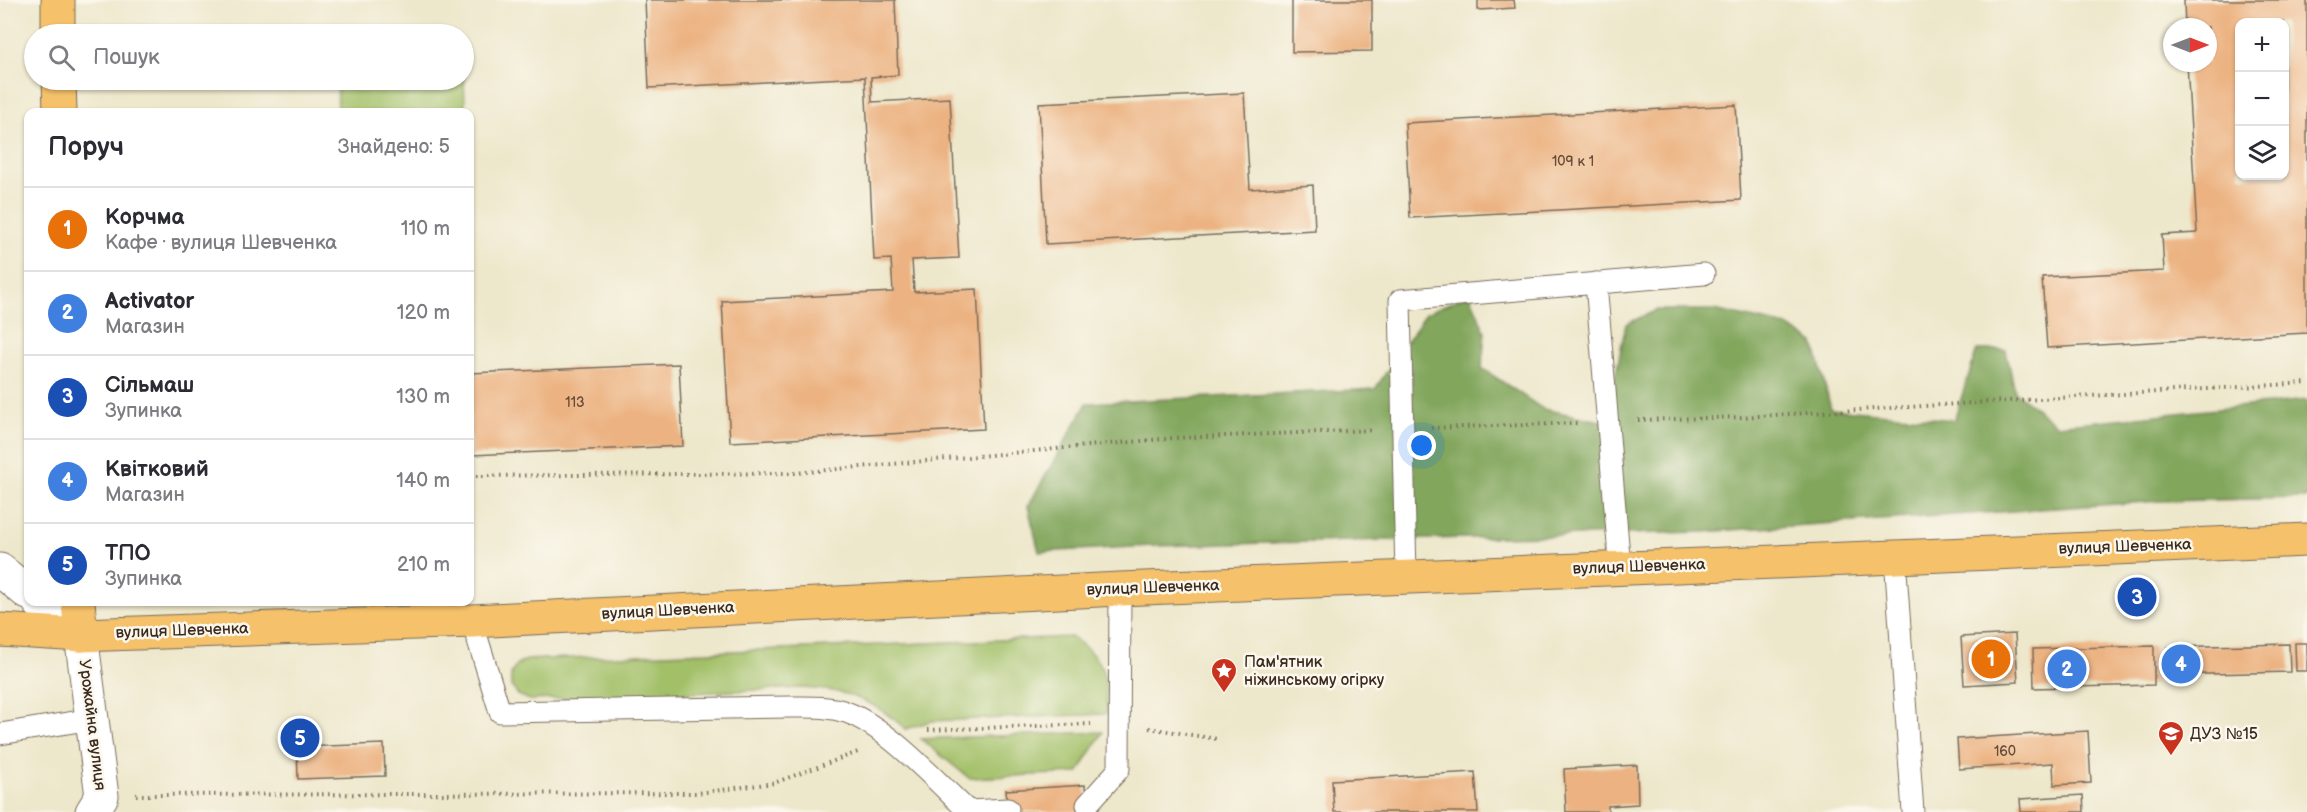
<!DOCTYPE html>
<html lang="uk">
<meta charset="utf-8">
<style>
:root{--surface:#fff;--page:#f2f2f3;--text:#2b2b33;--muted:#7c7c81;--line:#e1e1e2;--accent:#d93025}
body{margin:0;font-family:"Balsamiq Sans",sans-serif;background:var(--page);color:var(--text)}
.controls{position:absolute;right:18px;top:18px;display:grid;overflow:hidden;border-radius:12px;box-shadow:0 2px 4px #0004}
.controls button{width:54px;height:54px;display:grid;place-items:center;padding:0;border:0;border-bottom:2px solid var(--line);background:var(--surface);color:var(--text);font:30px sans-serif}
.compass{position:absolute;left:2163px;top:18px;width:54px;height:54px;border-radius:50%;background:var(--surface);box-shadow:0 2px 4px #0004;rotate:90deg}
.you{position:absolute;left:1422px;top:446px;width:21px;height:21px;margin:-15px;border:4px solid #fff;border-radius:50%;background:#1a73e8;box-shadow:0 0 0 9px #1a73e833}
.badge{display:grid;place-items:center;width:39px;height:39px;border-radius:50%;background:var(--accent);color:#fff;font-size:20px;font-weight:700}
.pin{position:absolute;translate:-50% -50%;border:3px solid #fff;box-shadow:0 2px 6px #0006}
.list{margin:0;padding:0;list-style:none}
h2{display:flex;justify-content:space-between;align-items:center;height:78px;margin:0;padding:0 24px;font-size:26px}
h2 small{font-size:20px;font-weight:400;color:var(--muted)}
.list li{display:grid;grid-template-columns:39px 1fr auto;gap:18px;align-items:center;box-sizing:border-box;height:84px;padding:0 24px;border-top:2px solid var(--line)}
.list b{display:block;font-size:22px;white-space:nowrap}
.list p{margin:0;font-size:20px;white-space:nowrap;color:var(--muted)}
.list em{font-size:20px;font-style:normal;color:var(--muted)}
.icon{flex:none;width:33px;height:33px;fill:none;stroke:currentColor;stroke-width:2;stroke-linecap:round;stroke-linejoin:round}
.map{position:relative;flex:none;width:2307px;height:812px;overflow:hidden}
.search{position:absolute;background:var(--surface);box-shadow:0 2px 4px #0004;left:24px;top:24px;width:450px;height:66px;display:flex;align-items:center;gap:15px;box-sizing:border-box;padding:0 21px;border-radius:33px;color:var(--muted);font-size:22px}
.panel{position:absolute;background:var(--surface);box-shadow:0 2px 4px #0004;left:24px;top:108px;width:450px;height:498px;border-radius:12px}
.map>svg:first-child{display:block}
.green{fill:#a2c068;stroke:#6e7543;stroke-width:1.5}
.forest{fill:#81a65c;stroke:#5e683d;stroke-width:1.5}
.building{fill:#ecb281;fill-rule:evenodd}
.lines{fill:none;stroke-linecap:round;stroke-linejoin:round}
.lane-casing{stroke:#796c5b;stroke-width:23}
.street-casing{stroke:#796c5b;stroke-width:35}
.primary-casing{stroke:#796c5b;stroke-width:35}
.path{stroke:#796c5b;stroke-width:4;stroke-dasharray:1.5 4.5;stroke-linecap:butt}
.lane{stroke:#fff;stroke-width:21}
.street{stroke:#fff;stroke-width:33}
.primary{stroke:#f5c16b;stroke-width:33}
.labels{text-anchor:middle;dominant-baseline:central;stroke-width:5;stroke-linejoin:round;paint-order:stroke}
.number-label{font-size:14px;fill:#674c37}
.street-label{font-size:16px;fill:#3b2a1e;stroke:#fbf7ec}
.poi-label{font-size:16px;fill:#3b2a1e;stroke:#fbf7ec;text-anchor:start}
</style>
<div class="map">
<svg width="2307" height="812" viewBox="0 0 2307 812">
<rect width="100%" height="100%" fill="#fbf7ec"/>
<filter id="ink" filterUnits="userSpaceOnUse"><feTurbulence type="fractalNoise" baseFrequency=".0167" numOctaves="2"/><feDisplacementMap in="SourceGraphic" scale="12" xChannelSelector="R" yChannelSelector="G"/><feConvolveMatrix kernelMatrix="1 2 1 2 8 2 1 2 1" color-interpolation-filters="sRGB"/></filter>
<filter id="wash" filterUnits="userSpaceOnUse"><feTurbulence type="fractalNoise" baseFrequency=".008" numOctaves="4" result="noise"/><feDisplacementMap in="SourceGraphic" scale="24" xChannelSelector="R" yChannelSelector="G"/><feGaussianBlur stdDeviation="1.35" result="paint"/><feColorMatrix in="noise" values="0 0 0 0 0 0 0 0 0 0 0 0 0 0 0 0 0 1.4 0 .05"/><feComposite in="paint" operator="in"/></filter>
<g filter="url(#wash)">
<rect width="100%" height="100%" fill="#ede7cb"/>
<g class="green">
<polygon points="464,71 465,112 338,112 337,80 464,80"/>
<path d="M1072,637C1106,661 1107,674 1106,714L931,721L906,729C873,700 845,689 801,688L530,700L518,695L511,686V675L516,665L527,660L544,659Z"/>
<polygon points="1103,732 1078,773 969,778 921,739"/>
</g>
<polygon class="forest" points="1470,294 1485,332 1482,368 1543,409 1606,422 1626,324 1657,310 1714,310 1787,326 1814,343 1831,409 1954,420 1977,350 2006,350 2015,392 2057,425 2307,400 2307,498 2161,501 1701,532 1153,546 1039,552 1028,506 1087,403 1375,389 1426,313"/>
<g id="blocks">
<g class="building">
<polygon points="645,0 895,0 898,75 871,77 872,102 950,98 959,258 912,260 914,292 977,289 984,429 730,442 722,301 893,292 891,259 874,260 865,77 649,88"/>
<polygon points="1292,0 1372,0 1372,51 1292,52"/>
<polygon points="1478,0 1514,0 1515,8 1478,10"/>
<path d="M2184,0H2307V333L2047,348L2042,277L2164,271L2162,235L2197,233L2187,63H2208V27H2185ZM2240,22H2284V176H2240Z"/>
<polygon points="1244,93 1250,189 1313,185 1315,230 1046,244 1039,103"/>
<polygon points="1736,105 1741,200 1410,218 1405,123"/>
<polygon points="679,364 683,446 471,455 470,373"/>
<polygon points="2015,634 2018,682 1964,685 1961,637"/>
<polygon points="2295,643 2307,643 2307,671 2296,671"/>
<polygon points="2289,644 2290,672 2169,675 2168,647"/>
<polygon points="2154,646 2154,685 2034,688 2033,649"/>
<polygon points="2088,731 2091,783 2054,785 2053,763 1959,769 1957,739"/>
<polygon points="384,744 385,776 298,779 297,747"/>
<polygon points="1637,765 1638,804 1608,806 1608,812 1566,812 1564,769"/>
<polygon points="1475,772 1478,812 1334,812 1332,780"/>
<polygon points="1085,785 1087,812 1008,812 1006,790"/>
<polygon points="2083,795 2084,812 2021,812 2020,799"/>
</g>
</g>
</g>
<g filter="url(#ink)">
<use href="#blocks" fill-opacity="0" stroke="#796c5b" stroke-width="1.5"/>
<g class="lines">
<defs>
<g id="lane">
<polyline points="1596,283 1620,568"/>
<polyline points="1895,557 1913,812"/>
<polyline points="1406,577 1400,300 1704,274"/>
<path d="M472,621L500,712L791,707C810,707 828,706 846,712C887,727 936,781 968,811L1008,809"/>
<polyline points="0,734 92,719"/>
<polyline points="1087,805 1119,769 1120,589"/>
</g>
<g id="street">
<polyline points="0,570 28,593"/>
<polyline points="39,602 81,635 102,796 92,812"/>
</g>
<g id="primary">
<polyline points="58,0 58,34"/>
<polyline points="59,80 60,112"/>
<polyline points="78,602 81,635"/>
<polyline points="0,630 81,635 472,621 1120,589 2307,540"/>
</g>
</defs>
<use href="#lane" class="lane-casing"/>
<use href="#street" class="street-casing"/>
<use href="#primary" class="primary-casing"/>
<g class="path">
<polyline points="1638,420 1741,417 2307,383"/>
<polyline points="1431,428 1580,423"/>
<polyline points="470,476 795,473 1174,438 1373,430"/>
<polyline points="1149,728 1217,739"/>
<polyline points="928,730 1091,724"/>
<polyline points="136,795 698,793 774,783 858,752"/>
</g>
<use href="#lane" class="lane"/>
<use href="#street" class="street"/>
<use href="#primary" class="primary"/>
</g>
</g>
<defs>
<symbol id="sight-pin" viewBox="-11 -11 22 30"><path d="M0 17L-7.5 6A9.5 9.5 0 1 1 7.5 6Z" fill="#c8321e" stroke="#fbf7ec"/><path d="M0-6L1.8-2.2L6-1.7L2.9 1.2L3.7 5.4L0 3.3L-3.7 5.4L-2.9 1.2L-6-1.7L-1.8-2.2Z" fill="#fff"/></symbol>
<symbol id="school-pin" viewBox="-11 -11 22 30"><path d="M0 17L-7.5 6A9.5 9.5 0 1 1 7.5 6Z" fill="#c8321e" stroke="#fbf7ec"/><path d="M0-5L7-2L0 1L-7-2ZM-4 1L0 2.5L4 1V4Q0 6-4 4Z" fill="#fff"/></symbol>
</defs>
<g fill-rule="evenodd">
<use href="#sight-pin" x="1209" y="656" width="30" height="40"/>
<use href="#school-pin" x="2156" y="719" width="30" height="40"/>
</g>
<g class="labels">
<g class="number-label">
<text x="1573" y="161">109 к 1</text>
<text x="575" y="402">113</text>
<text x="2005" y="751">160</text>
</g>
<g class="street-label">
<text transform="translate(2125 547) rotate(-2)">вулиця Шевченка</text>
<text transform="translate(1639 567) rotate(-2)">вулиця Шевченка</text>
<text transform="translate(1153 588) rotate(-2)">вулиця Шевченка</text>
<text transform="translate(668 611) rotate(-3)">вулиця Шевченка</text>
<text transform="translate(182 631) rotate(-2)">вулиця Шевченка</text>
<text transform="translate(92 725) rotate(83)">Урожайна вулиця</text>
</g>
<g class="poi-label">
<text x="1244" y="662">Пам'ятник<tspan x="1244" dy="18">ніжинському огірку</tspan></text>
<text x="2190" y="734">ДУЗ №15</text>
</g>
</g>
</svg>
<div class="controls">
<button>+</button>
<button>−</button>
<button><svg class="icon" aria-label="layers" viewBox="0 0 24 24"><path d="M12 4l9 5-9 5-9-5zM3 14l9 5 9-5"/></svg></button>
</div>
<svg class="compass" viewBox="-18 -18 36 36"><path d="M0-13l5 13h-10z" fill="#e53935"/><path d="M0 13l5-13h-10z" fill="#7c7c81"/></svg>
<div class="you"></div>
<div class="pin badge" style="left:1991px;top:659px;background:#e8710a">1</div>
<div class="pin badge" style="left:2067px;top:669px;background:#3f7fe0">2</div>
<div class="pin badge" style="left:2137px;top:597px;background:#1a4fb4">3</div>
<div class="pin badge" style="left:2181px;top:664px;background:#3f7fe0">4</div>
<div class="pin badge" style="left:300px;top:738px;background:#1a4fb4">5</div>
<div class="search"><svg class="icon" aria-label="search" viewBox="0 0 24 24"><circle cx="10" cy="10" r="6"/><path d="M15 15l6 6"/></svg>Пошук</div>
<section class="panel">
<h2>Поруч<small>Знайдено: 5</small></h2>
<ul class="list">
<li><span class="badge" style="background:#e8710a">1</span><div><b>Корчма</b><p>Кафе · вулиця Шевченка</p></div><em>110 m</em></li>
<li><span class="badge" style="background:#3f7fe0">2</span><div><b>Activator</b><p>Магазин</p></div><em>120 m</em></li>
<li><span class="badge" style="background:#1a4fb4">3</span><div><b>Сільмаш</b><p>Зупинка</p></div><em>130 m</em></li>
<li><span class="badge" style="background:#3f7fe0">4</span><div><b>Квітковий</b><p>Магазин</p></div><em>140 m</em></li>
<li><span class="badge" style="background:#1a4fb4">5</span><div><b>ТПО</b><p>Зупинка</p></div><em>210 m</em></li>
</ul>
</section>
</div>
